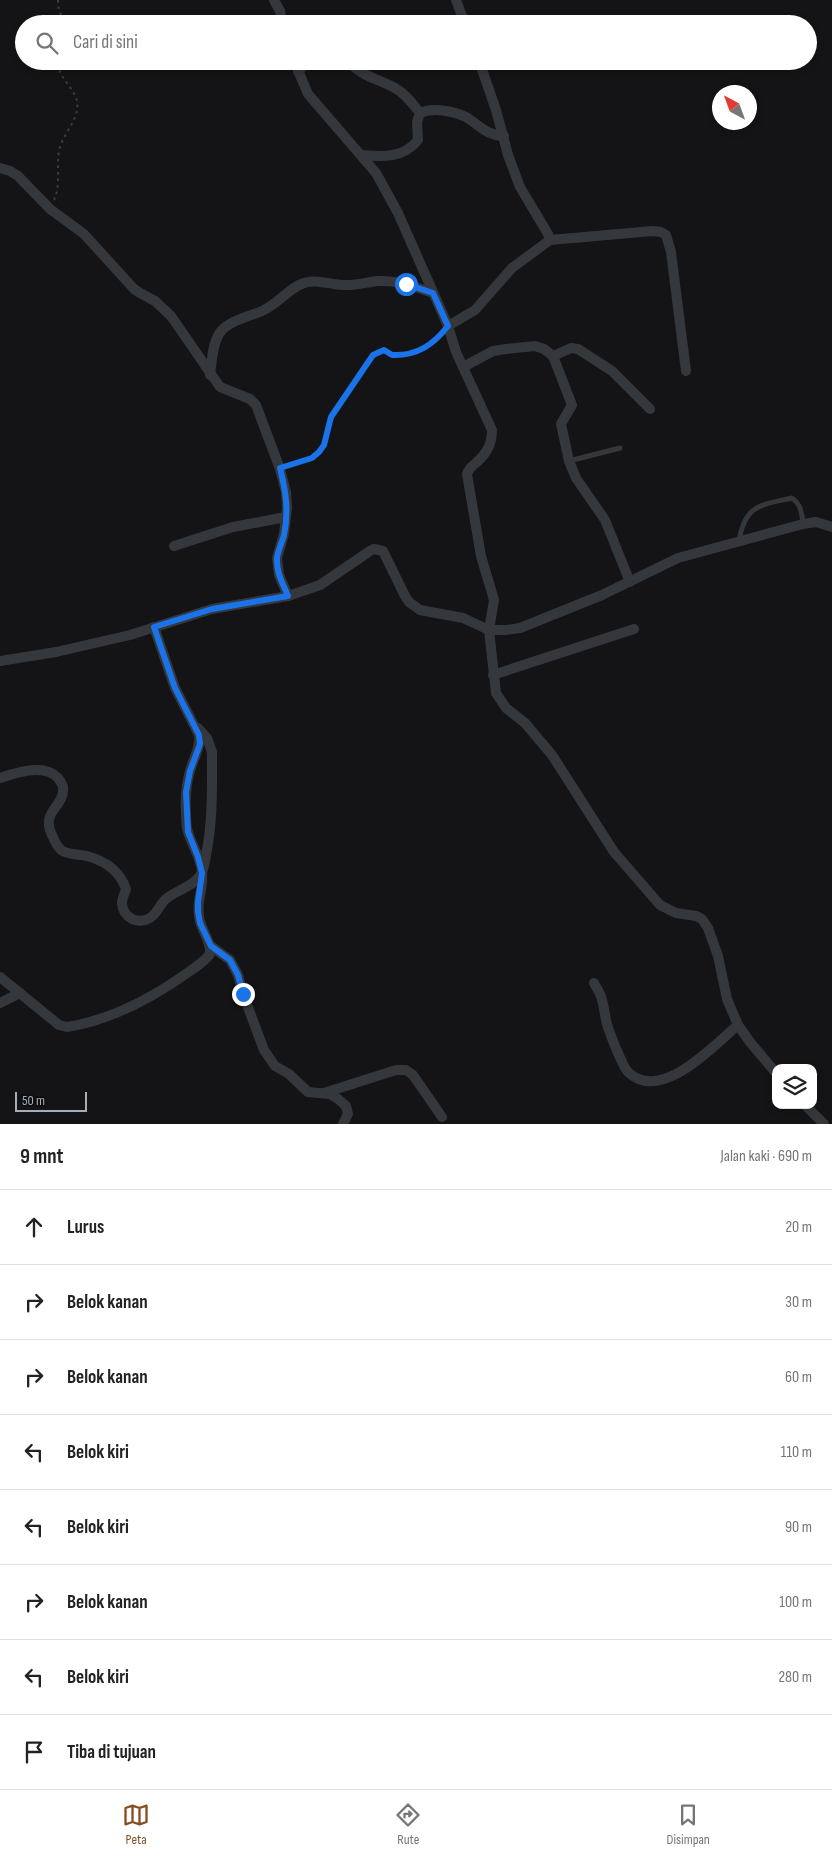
<!DOCTYPE html>
<html lang="id">
<meta charset="utf-8">
<style>
:root{--surface:#fff;--page:#f2f2f2;--text:#222;--muted:#767676;--line:#e0e0e0;--accent:#854f22}
body{margin:0;font-family:"Sofia Sans Condensed",sans-serif;background:var(--page);color:var(--text)}
.controls{position:absolute;right:15px;bottom:15px;display:grid;overflow:hidden;border-radius:10px;box-shadow:0 2px 8px #0003}
.controls button{width:45px;height:45px;display:grid;place-items:center;padding:0;border:0;border-bottom:1px solid var(--line);background:var(--surface);color:var(--text);font:25px sans-serif}
.compass{position:absolute;left:712px;top:85px;width:45px;height:45px;border-radius:50%;background:var(--surface);box-shadow:0 2px 8px #0003;rotate:319deg}
.scale{position:absolute;left:15px;bottom:12px;width:72px;box-sizing:border-box;padding-left:5px;border:2px solid #a4aeb8;border-top:0;font-size:14px;line-height:18px;white-space:nowrap;color:#a4aeb8;-webkit-text-stroke:4px #0f0f11;paint-order:stroke}
.stop{position:absolute;width:15px;height:15px;margin:-11px;border:4px solid #1a73e8;border-radius:50%;background:#fff}
.stop.end{background:#1a73e8;border-color:#fff;box-shadow:0 1px 5px #0008}
.list{margin:0;padding:0;list-style:none}
h2{display:flex;justify-content:space-between;align-items:center;height:65px;margin:0;padding:0 20px;font-size:21px}
h2 small{font-size:16px;font-weight:400;color:var(--muted)}
.list li{display:grid;grid-template-columns:32px 1fr auto;gap:15px;align-items:center;box-sizing:border-box;height:75px;padding:0 20px;border-top:1px solid var(--line)}
.list b{display:block;font-size:19px;white-space:nowrap}
.list em{font-size:16px;font-style:normal;color:var(--muted)}
.icon{flex:none;width:28px;height:28px;fill:none;stroke:currentColor;stroke-width:2;stroke-linecap:round;stroke-linejoin:round}
.map{position:relative;flex:none;width:832px;height:1124px;overflow:hidden}
.search{position:absolute;background:var(--surface);box-shadow:0 2px 8px #0003;left:15px;right:15px;top:15px;height:55px;display:flex;align-items:center;gap:12px;box-sizing:border-box;padding:0 18px;border-radius:28px;color:var(--muted);font-size:19px}
.sheet{height:665px;background:var(--surface)}
nav{display:flex;justify-content:space-around;align-items:center;box-sizing:border-box;height:70px;border-top:1px solid var(--line);background:var(--surface);font-size:14px;color:var(--muted)}
nav a{display:grid;justify-items:center;gap:2px}
nav .on{color:var(--accent)}
.map>svg:first-child{display:block}
.lines{fill:none;stroke-linecap:round;stroke-linejoin:round}
.path{stroke:#3a3e42;stroke-width:2;stroke-dasharray:2.5 4;stroke-linecap:butt}
.service{stroke:#34373b;stroke-width:5}
.minor{stroke:#34373b;stroke-width:10}
.route{stroke:#1a73e8;stroke-width:6}
</style>
<div class="map">
<svg width="832" height="1124" viewBox="0 0 832 1124">
<rect width="100%" height="100%" fill="#141416"/>
<g class="lines">
<g class="path">
<polyline points="58,0 58,6 64,24"/>
<path d="M54,200C62,183 55,163 60,147C65,131 80,118 77,101C74,87 53,72 60,61"/>
<path d="M288,466L312,458L319,452L324,445L331,417L373,355L384,350L392,355C409,356 429,350 440,336"/>
</g>
<g class="service">
<polyline points="569,461 620,448"/>
<path d="M739,541C745,505 760,505 792,498C801,504 802,514 803,524"/>
</g>
<g class="minor">
<polyline points="274,0 280,11 283,24"/>
<polyline points="456,0 465,24"/>
<polyline points="294,61 308,94 376,173 398,213 448,326"/>
<path d="M348,61C361,76 378,79 395,88C406,94 413,104 420,113"/>
<path d="M479,61L496,110L508,155L520,187L548,234L550,240L512,268L475,310L448,326L456,352L492,430C492,443 488,452 477,462C473,466 469,467 467,474L481,556L494,600L489,630L496,693L506,708L525,723L552,755L614,852L660,905L676,913L696,916L702,919L708,928L718,956L727,999L738,1025L750,1042L776,1073"/>
<polyline points="298,72 307,61"/>
<path d="M362,155C383,157 404,158 418,140L417,122L420,113C433,107 453,111 466,117C479,125 487,136 504,136"/>
<polyline points="0,168 10,171 18,176 50,209 84,234 134,289 140,293 155,301 171,316 220,387 250,399 256,405 280,469 286,492 287,508 284,534 277,558 279,575 288,596 320,585 370,551 374,549 383,551 405,596 409,602 420,610 463,618 489,630 506,630 520,628 602,595 678,558 803,524 816,522 832,527"/>
<polyline points="550,240 653,231 661,232 666,235 671,252 686,371"/>
<polyline points="553,356 572,405 561,424 569,461 576,478 605,520 630,582"/>
<polyline points="463,367 493,351 506,349 535,346 544,349 553,356 571,348 578,349 612,371 650,409"/>
<path d="M210,375C212,362 212,345 219,334C227,321 248,317 262,311C276,305 286,292 299,285C315,277 328,285 344,285C355,286 367,282 378,281C398,280 415,287 433,293"/>
<polyline points="174,546 233,527 286,517"/>
<polyline points="0,661 56,652 130,635 212,609 288,596"/>
<polyline points="493,675 634,629"/>
<path d="M0,778C16,773 44,763 58,778C60,781 63,784 63,788C65,807 39,811 53,837C55,842 57,846 61,850C68,855 78,854 87,856C105,861 120,871 126,889C125,893 122,898 122,903C123,918 138,925 150,918C158,913 160,903 167,898C179,889 193,887 201,874C204,869 205,861 206,855C213,822 212,786 212,752L207,738L198,728"/>
<polyline points="211,946 230,960 238,975 243,994 264,1050 275,1066 289,1074 308,1092 330,1094 338,1099 346,1106 348,1114 343,1124"/>
<path d="M0,977L59,1025L67,1027C111,1020 154,997 190,971C197,966 205,961 210,954C211,941 203,933 200,921C195,903 204,889 202,872C201,858 192,846 188,832C186,827 186,819 186,813C185,799 186,785 190,771C193,759 201,748 199,735L175,688L154,627"/>
<path d="M594,983C597,989 601,994 602,1000C605,1010 605,1021 609,1030C612,1039 623,1067 628,1072C661,1104 714,1045 738,1025"/>
<polyline points="0,1003 20,993"/>
<polyline points="324,1093 396,1070 406,1070 413,1075 442,1117"/>
<polyline points="805,1105 824,1124"/>
</g>
</g>
<g class="lines">
<path class="route" d="M243,994L238,975L230,960L211,946L200,923L198,912V902L202,873L198,857L188,832L186,792L190,771L200,744L199,735L175,688L154,627L212,609L288,596C283,584 276,572 277,558C278,550 282,543 284,535C289,511 286,492 280,468L312,458L319,452L324,445L331,417L373,355L384,350L392,355C417,356 433,345 448,326L433,293L406,284"/>
</g>
</svg>
<div class="controls">
<button><svg class="icon" aria-label="layers" viewBox="0 0 24 24"><path d="M12 4l9 5-9 5-9-5zM3 14l9 5 9-5"/></svg></button>
</div>
<svg class="compass" viewBox="-18 -18 36 36"><path d="M0-13l5 13h-10z" fill="#e53935"/><path d="M0 13l5-13h-10z" fill="#767676"/></svg>
<div class="scale">50 m</div>
<div class="stop" style="left:406px;top:284px"></div>
<div class="stop end" style="left:243px;top:994px"></div>
<div class="search"><svg class="icon" aria-label="search" viewBox="0 0 24 24"><circle cx="10" cy="10" r="6"/><path d="M15 15l6 6"/></svg>Cari di sini</div>
</div>
<section class="sheet">
<h2>9 mnt<small>Jalan kaki · 690 m</small></h2>
<ul class="list">
<li><svg class="icon" aria-label="ahead" viewBox="0 0 24 24"><path d="M12 20V5M6 11l6-6 6 6"/></svg><div><b>Lurus</b></div><em>20 m</em></li>
<li><svg class="icon" aria-label="right" viewBox="0 0 24 24"><path d="M7 20v-9h11M14 6l5 5-5 5"/></svg><div><b>Belok kanan</b></div><em>30 m</em></li>
<li><svg class="icon" aria-label="right" viewBox="0 0 24 24"><path d="M7 20v-9h11M14 6l5 5-5 5"/></svg><div><b>Belok kanan</b></div><em>60 m</em></li>
<li><svg class="icon" aria-label="left" viewBox="0 0 24 24"><path d="M17 20v-9H6M10 6l-5 5 5 5"/></svg><div><b>Belok kiri</b></div><em>110 m</em></li>
<li><svg class="icon" aria-label="left" viewBox="0 0 24 24"><path d="M17 20v-9H6M10 6l-5 5 5 5"/></svg><div><b>Belok kiri</b></div><em>90 m</em></li>
<li><svg class="icon" aria-label="right" viewBox="0 0 24 24"><path d="M7 20v-9h11M14 6l5 5-5 5"/></svg><div><b>Belok kanan</b></div><em>100 m</em></li>
<li><svg class="icon" aria-label="left" viewBox="0 0 24 24"><path d="M17 20v-9H6M10 6l-5 5 5 5"/></svg><div><b>Belok kiri</b></div><em>280 m</em></li>
<li><svg class="icon" aria-label="arrive" viewBox="0 0 24 24"><path d="M6 21V4h12l-3 4 3 4H6"/></svg><div><b>Tiba di tujuan</b></div></li>
</ul>
</section>
<nav>
<a class="on"><svg class="icon" aria-label="map" viewBox="0 0 24 24"><path d="M3 6l6-2 6 2 6-2v14l-6 2-6-2-6 2zM9 4v14M15 6v14"/></svg>Peta</a>
<a><svg class="icon" aria-label="directions" viewBox="0 0 24 24"><path d="M12 3l9 9-9 9-9-9zM9 14v-3h6M13 9l2 2-2 2"/></svg>Rute</a>
<a><svg class="icon" aria-label="saved" viewBox="0 0 24 24"><path d="M7 4h10v16l-5-4-5 4z"/></svg>Disimpan</a>
</nav>
